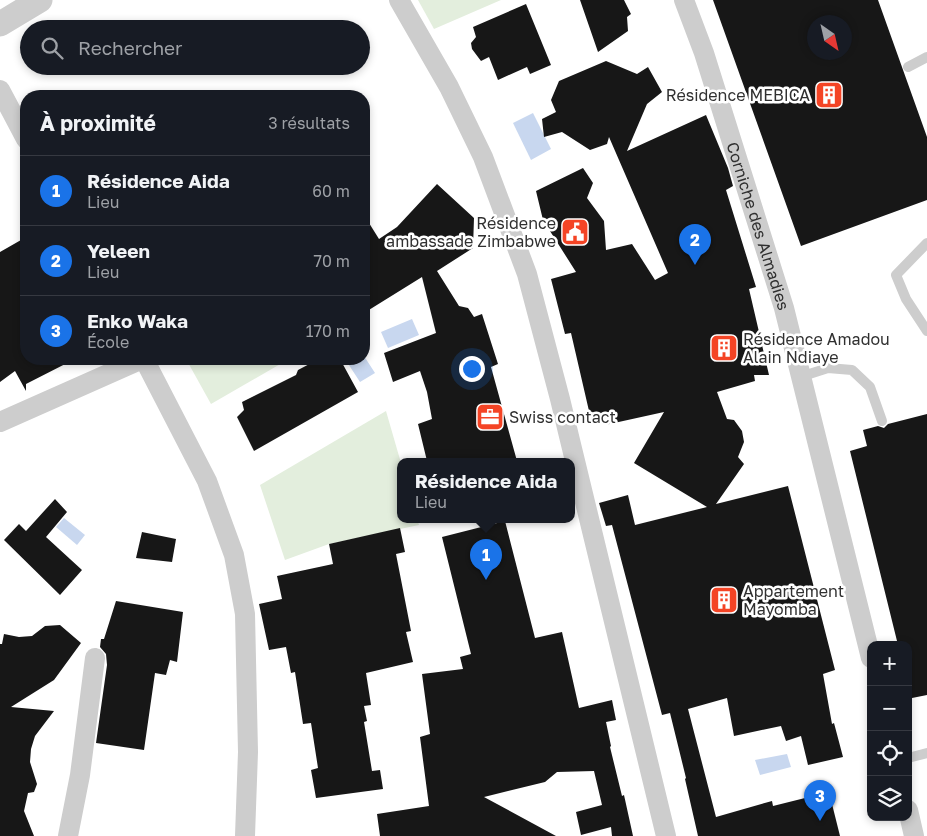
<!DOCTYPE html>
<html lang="fr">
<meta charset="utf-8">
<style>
:root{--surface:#171b24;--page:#20242c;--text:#f1f3f6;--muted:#9ea1a6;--line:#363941;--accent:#1a73e8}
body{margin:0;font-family:"Golos Text",sans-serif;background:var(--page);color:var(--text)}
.controls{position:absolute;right:15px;bottom:15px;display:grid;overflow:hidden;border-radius:10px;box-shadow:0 2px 8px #0003}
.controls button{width:45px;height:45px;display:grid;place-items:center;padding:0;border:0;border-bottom:1px solid var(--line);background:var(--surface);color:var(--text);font:25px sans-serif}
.compass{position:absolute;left:807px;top:15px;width:45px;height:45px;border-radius:50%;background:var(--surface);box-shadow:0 2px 8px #0003;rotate:146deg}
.you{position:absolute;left:471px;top:368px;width:18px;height:18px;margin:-12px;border:4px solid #fff;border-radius:50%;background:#1a73e8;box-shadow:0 0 0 8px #1a73e833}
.badge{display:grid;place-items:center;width:32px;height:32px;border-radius:50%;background:var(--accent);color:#fff;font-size:16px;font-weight:700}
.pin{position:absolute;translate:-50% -41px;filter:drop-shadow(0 1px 2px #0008)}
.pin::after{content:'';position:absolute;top:26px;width:18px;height:15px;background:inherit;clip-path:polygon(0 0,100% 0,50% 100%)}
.popup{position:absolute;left:397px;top:458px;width:178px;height:65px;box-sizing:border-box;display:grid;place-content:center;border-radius:10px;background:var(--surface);filter:drop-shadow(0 1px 4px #0005);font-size:16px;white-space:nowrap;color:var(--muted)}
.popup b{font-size:19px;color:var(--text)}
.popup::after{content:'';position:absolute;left:50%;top:100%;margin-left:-10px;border:10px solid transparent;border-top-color:var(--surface)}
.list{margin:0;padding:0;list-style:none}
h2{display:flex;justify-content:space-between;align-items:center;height:65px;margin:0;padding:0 20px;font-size:21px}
h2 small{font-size:16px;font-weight:400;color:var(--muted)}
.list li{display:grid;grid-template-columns:32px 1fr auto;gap:15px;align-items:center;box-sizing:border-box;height:70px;padding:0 20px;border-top:1px solid var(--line)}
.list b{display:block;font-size:19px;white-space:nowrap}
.list p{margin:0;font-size:16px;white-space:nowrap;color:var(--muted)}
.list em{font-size:16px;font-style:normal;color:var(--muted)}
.icon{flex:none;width:28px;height:28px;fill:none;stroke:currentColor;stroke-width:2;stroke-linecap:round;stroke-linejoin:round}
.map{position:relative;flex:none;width:927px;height:836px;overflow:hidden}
.search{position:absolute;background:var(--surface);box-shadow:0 2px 8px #0003;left:20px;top:20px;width:350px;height:55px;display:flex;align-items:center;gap:12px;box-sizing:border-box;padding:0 18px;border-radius:28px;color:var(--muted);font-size:19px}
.panel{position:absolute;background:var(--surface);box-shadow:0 2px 8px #0003;left:20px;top:90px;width:350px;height:275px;border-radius:20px}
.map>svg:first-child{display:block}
.green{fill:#e3eedd}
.water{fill:#c8d7ef}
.building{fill:#171717;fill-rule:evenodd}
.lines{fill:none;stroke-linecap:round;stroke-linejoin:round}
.service{stroke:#cdcdcd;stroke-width:10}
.minor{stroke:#cdcdcd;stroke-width:20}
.tertiary{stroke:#cdcdcd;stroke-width:25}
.labels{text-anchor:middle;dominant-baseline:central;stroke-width:5;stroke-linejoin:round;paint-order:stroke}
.poi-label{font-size:16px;fill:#303030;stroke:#fff;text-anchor:start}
.street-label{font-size:16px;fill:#303030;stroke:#fff}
</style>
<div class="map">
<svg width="927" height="836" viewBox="0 0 927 836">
<rect width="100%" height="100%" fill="#fff"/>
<g class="green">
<polygon points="418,0 501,0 434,29"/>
<polygon points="186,359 289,359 211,404"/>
<polygon points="386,411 401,463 401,519 417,519 419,525 329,544 285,560 260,485"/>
</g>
<g class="water">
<polygon points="533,113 551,149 531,160 513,123"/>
<polygon points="412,319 419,335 388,348 381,332"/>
<polygon points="364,356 375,373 360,382 345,359 364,359"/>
<polygon points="64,518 85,535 77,545 56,527"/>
<polygon points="787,754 791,767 760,775 755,760"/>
</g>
<g class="building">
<polygon points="580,0 624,0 631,14 627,17 628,31 598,52"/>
<path d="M713,0H878L927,137V200L801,246ZM814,22H844V52H814Z"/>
<polygon points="526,4 551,65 530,74 527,67 498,80 489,57 481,61 472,49 471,43 476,37 473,27"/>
<polygon points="606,61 637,74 648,67 662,92 647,104 627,151 706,115 728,168 733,186 726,190 756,287 749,289 769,375 754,375 755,381 717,392 727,419 734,420 742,431 744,442 738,457 744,464 716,504 788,486 835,670 823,674 832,724 834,723 843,757 808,765 801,736 786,741 781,726 734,736 727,698 688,709 716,817 772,801 773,806 829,792 840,836 698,836 685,779 686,778 670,713 662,715 612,525 606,526 599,503 628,495 635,525 707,507 634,463 664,412 605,425 606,418 592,424 571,333 565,334 551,279 576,272 543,220 536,191 583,168 593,183 587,198 604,221 606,250 632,244 655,280 668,273 609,137 607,144 590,150 562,132 544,137 542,119 556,112 551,100 559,81"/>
<polygon points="437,184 474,218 473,248 437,271 459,306 468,308 474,317 482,314 498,364 491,367 517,461 427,461 418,424 432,419 427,392 420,371 393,382 384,353 436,333 422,277 364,313 364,215 379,239 397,227"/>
<polygon points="21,240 26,250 26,359 75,359 26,384 26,391 15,371 0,382 0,252"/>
<polygon points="338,359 340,359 358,392 254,451 237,417 244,410 242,402 296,375 298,370 317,360 328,365"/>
<polygon points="927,414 927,695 912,698 908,684 908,645 898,645 850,451 867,446 863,430 878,426 884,428 888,424"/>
<polygon points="55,499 67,512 46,537 82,570 60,595 4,540 19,524 26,531"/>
<polygon points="505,521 535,638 562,632 579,708 612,700 616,720 606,722 611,746 610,747 622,796 624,795 633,836 612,836 611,827 581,835 576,812 602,805 594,771 557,772 545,782 484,797 556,836 380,836 377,814 429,806 420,737 430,734 422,674 463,669 460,657 471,654 442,537"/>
<polygon points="400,528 405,552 396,554 411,631 406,632 413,662 366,673 371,705 364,706 367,721 364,722 372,771 380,770 383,789 316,798 311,770 318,768 311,723 303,724 295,672 291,673 286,647 269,650 259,604 282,599 277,576 333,564 329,544"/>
<polygon points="142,532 176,539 172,562 136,558"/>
<polygon points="116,601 183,612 177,662 170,660 166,675 155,673 144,750 96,743 107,665 106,654 100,647 101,639 104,639"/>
<polygon points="60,625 81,643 54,680 11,707 54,711 35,736 31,749 30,762 37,784 34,792 28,793 24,811 34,836 0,836 0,644 2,644 4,634 19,637 32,636 45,626"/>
</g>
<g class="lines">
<g class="service">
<polyline points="908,67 927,57"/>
<polyline points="927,243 896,275 906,299 927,331"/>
<polyline points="800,377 828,368 852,370 870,387 882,421"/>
<polyline points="908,758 927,753"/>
</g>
<g class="minor">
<polyline points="399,0 449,87 483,157 527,274 560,399 666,836"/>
<path id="s1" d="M684,0L704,53L784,308L871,658"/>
<polyline points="0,90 26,139"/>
<polyline points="144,359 207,481 234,555 245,614 248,752 245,836"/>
<polyline points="0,422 142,359"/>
<polyline points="908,810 914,836"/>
<polyline points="68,836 80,775 95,658"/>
</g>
<polyline class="tertiary" points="0,24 40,0"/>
</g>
<defs>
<symbol id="building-square" viewBox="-11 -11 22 22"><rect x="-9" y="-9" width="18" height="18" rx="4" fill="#f44425" stroke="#fff"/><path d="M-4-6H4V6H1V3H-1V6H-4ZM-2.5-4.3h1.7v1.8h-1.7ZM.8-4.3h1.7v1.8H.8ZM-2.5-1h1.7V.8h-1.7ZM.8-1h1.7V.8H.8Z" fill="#fff"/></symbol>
<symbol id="civic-square" viewBox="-11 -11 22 22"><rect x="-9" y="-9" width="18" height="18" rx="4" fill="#f44425" stroke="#fff"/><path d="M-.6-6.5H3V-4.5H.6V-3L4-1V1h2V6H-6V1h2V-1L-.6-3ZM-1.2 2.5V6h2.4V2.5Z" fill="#fff"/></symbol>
<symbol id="office-square" viewBox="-11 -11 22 22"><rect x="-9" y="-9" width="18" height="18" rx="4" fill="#f44425" stroke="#fff"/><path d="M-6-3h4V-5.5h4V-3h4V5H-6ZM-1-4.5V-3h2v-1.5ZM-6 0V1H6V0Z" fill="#fff"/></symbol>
</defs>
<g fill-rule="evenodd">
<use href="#building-square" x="813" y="79" width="32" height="32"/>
<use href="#civic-square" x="559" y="216" width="32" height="32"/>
<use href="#building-square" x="708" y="332" width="32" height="32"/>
<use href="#office-square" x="474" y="401" width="32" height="32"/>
<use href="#building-square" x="708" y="584" width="32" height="32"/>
</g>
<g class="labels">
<g class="poi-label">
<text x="810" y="95" text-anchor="end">Résidence MEBICA</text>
<text x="556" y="223" text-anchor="end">Résidence<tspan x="556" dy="18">ambassade Zimbabwe</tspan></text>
<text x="743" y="339">Résidence Amadou<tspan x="743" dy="18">Alain Ndiaye</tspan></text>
<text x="509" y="417">Swiss contact</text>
<text x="743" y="591">Appartement<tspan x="743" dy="18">Mayomba</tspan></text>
</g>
<g class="street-label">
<text stroke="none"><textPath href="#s1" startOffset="238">Corniche des Almadies</textPath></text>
</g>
</g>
</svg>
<div class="controls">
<button>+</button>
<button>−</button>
<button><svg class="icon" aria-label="locate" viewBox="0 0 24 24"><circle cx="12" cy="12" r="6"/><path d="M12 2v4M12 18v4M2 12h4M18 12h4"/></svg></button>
<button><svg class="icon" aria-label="layers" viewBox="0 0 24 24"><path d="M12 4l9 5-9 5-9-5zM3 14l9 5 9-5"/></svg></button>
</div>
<svg class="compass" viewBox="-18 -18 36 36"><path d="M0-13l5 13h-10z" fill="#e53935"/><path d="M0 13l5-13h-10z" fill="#9ea1a6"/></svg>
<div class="you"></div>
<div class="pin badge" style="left:486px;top:580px">1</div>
<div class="popup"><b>Résidence Aida</b>Lieu</div>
<div class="pin badge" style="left:695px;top:265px">2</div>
<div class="pin badge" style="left:820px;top:821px">3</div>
<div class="search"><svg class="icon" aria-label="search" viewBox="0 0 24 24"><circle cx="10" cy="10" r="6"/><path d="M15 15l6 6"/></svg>Rechercher</div>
<section class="panel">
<h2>À proximité<small>3 résultats</small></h2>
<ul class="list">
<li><span class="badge">1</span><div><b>Résidence Aida</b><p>Lieu</p></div><em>60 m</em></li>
<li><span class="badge">2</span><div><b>Yeleen</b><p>Lieu</p></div><em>70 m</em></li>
<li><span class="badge">3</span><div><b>Enko Waka</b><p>École</p></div><em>170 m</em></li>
</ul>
</section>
</div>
